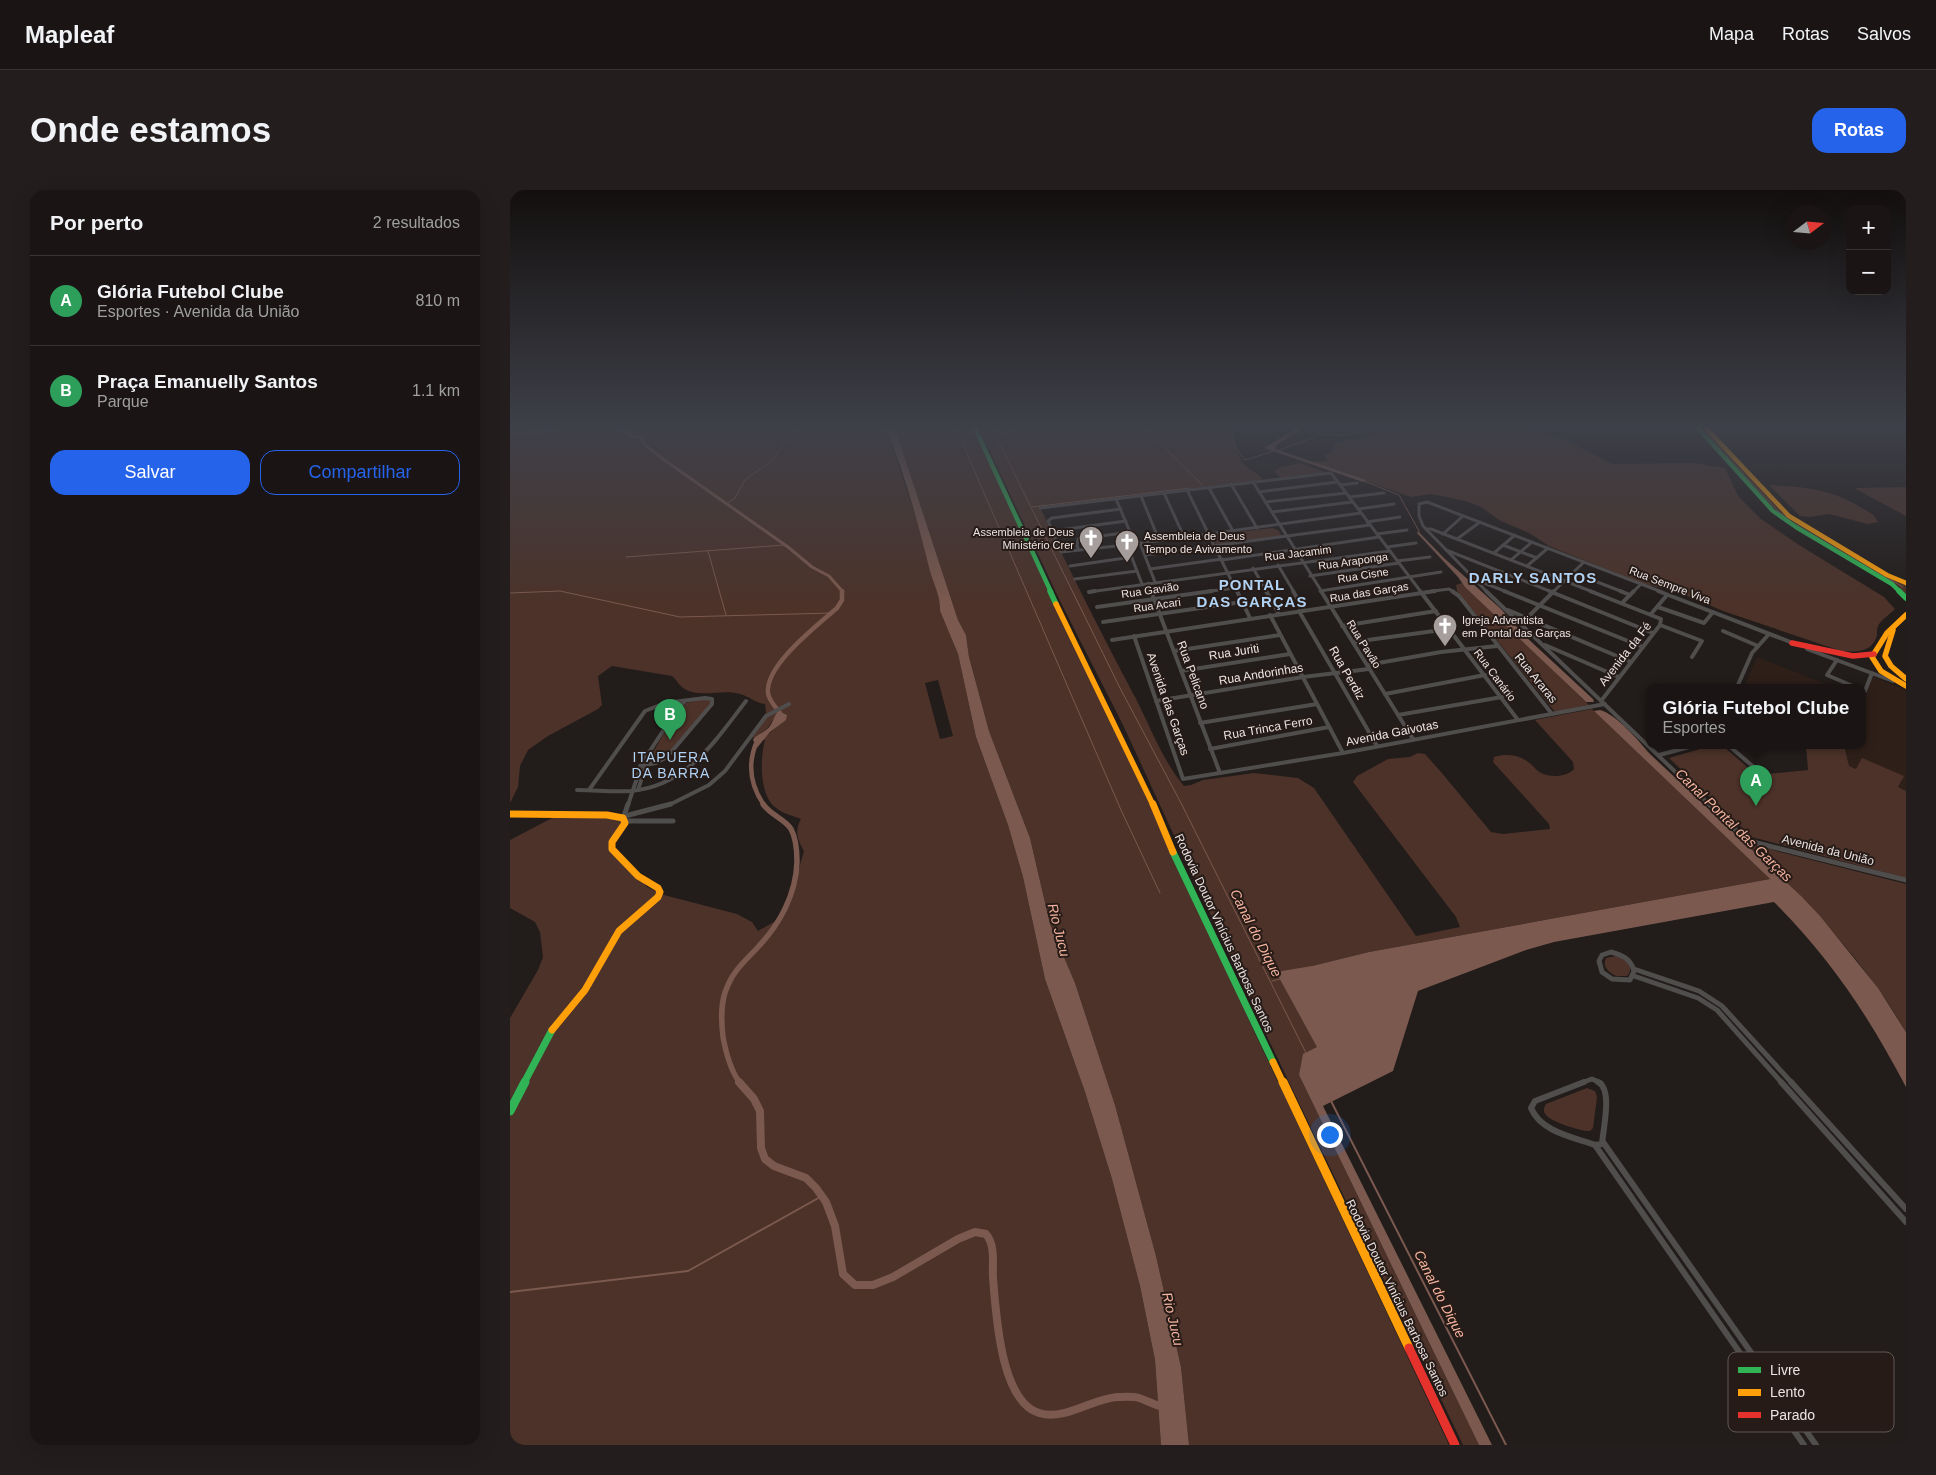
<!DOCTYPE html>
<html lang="pt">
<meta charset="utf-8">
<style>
:root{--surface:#1a1514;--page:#231e1d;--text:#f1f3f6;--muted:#9f9fa0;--line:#383434;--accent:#2563eb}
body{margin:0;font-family:Helvetica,sans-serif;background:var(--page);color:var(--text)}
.controls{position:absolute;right:15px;top:15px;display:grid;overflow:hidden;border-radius:10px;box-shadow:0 5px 20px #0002}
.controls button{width:45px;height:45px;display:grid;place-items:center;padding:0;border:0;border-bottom:1px solid var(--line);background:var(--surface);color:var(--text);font:25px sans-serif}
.compass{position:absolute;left:1276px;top:15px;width:45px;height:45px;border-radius:50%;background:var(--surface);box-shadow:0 5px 20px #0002;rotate:74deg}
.you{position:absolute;left:819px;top:944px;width:18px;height:18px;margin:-12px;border:4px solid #fff;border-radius:50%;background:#1a73e8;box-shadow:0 0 0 8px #1a73e833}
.badge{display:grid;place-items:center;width:32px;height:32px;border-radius:50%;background:var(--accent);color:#fff;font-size:16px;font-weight:700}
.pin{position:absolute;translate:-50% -41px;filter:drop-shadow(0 1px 2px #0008)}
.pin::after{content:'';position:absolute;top:26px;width:18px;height:15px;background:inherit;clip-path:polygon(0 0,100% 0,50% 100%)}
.popup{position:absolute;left:1136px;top:494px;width:220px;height:65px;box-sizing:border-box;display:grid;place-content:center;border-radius:10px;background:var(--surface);filter:drop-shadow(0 1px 4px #0005);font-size:16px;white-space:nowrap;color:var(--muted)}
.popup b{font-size:19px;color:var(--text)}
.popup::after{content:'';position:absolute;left:50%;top:100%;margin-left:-10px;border:10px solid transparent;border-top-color:var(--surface)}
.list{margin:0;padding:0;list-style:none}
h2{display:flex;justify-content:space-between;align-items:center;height:65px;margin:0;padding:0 20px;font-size:21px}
h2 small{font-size:16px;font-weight:400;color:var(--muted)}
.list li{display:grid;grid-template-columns:32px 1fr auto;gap:15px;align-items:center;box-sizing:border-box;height:90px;padding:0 20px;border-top:1px solid var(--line)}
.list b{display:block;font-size:19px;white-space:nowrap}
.list p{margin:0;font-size:16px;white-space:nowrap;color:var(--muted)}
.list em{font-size:16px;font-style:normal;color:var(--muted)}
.actions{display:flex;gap:10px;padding:15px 20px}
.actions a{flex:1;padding:11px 0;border:1px solid var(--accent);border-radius:15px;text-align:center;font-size:18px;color:var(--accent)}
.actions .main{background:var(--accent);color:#fff}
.map{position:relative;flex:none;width:1396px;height:1255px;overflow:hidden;border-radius:15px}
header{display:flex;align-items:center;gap:30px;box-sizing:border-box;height:70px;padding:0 25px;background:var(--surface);border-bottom:1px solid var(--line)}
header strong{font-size:24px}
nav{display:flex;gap:28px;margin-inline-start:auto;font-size:18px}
.intro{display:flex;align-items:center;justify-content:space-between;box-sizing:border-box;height:120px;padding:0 30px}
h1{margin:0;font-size:35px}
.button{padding:12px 22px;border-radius:15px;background:var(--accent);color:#fff;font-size:18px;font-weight:700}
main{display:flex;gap:30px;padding:0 30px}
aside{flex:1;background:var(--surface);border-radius:15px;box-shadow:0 5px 20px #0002}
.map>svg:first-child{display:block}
.built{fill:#2e1f19}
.green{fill:#4c3229;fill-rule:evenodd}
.water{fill:#7b594e}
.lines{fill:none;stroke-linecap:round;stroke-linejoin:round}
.stream-far1{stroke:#7b594e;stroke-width:1}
.stream{stroke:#7b594e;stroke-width:2}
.canal-far3{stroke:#7b594e;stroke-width:3}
.canal-far2{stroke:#7b594e;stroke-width:4.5}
.canal-far1{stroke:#7b594e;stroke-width:5.5}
.canal{stroke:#7b594e;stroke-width:8}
.street-far3{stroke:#504d4d;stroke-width:3}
.street-far2{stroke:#504d4d;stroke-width:4}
.street-far1{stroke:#504d4d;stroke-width:5}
.street{stroke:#504d4d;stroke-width:6}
.fast-far3{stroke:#30b455;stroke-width:4.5}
.fast-far2{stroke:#30b455;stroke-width:5.5}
.fast-far1{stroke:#30b455;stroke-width:7}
.fast{stroke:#30b455;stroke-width:9}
.slow-far3{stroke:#ff9f0a;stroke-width:4.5}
.slow-far2{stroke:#ff9f0a;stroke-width:5.5}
.slow-far1{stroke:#ff9f0a;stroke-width:7}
.slow{stroke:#ff9f0a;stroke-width:9}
.jam-far1{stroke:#e5322d;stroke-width:5.5}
.jam{stroke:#e5322d;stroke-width:9}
.labels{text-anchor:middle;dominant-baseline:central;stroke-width:4;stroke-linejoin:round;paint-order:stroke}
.far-poi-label{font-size:11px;fill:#ece4e2;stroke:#261b17;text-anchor:start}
.far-street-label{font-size:11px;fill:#ece4e2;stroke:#261b17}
.street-label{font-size:12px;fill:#ece4e2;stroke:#261b17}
.neighbourhood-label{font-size:14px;letter-spacing:1px;fill:#b0d2f4;stroke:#261b17}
.water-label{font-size:14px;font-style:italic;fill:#f4b39e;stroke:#261b17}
.far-district-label{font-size:15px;font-weight:bold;letter-spacing:1px;fill:#b0d2f4;stroke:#261b17}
.key{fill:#261b17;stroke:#615754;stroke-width:1}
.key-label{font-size:14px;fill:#ece4e2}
</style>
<header>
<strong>Mapleaf</strong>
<nav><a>Mapa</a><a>Rotas</a><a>Salvos</a></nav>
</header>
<div class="intro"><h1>Onde estamos</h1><a class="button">Rotas</a></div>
<main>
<aside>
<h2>Por perto<small>2 resultados</small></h2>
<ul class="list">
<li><span class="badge" style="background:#2e9e5b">A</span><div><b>Glória Futebol Clube</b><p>Esportes · Avenida da União</p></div><em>810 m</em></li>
<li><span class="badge" style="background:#2e9e5b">B</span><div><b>Praça Emanuelly Santos</b><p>Parque</p></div><em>1.1 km</em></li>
</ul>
<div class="actions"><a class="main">Salvar</a><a>Compartilhar</a></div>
</aside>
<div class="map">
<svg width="1396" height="1255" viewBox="0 0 1396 1255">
<rect width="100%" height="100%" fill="#221c1a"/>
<g class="built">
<polygon points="1247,467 1324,497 1234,497"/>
<polygon points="1363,487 1396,500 1396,601 1339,576 1334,555 1352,555 1352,508"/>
</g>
<g class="green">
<path d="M0,238H376L410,339L431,416L430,421L448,464L466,547L498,635L513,687L535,789L575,902L602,989L630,1096L645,1170L651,1255H0V828L28,780L33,767L30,742L25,732L0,718V650L46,626L108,628L113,633L101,652L137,697L154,705L227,724L242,732L248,741L272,727L279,713L294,661C288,651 284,641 291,629C283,626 272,623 266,618C249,606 250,568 255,550L253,549L270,534L277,525L269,521L257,539L246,547L238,548L256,523L255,514C245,513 239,506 230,504C212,498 188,510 172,497C168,494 166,489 162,486L102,476L88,486L92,515L88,519L38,546L18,560L10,576L8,597L0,613ZM428,490L443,546L430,549L415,493Z"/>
<polygon points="385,238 464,238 606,537 744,841 939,1255 679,1255 671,1177 646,1066 605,915 565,793 540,734 520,648 479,541 459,467 456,445 448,430"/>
<path d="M469,238H722C726,249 726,265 734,274C739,281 749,282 752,290L530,317C560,383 593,446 626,509C641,538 653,571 674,596L681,595L693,590L744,583L788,588L804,598L906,746L950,737L946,727L843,592L847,586L878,569L900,567L908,563L915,564L931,582L981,642L993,644L1040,639L1039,634L983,572L984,567C998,563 1011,565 1022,575C1025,578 1027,581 1031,583C1041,588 1057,587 1064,579L1063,572L1025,530L1082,519L1260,689L859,762L802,776L807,857L789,885L969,1255H953L753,838L613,535L550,411Z"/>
<path d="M899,238H1011L1057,250L1102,274L1183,273L1215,278L1228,306L1251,329L1289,355L1374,407L1385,419C1380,424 1371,430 1368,436C1366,440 1368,444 1366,448C1361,463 1343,462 1331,461L1213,421L1168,402L1134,394L1066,367L1039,356L1019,343L989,330L971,317L956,311L921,304L901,307L802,272L818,271L814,265L822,262L825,253Z"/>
<polygon points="1190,238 1194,238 1272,322 1282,329 1396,394 1396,404 1383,393 1291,339 1267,322"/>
<polygon points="791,273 817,283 771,288 764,281 771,277"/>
<path d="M1259,295C1293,297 1321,299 1350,317C1357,321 1365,324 1368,332L1358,334L1319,324L1299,327L1290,326Z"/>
<polygon points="1396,297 1396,326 1344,298"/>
<polygon points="762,338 768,340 772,346 706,354 702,345"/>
<polygon points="952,393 1079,515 1045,522 947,401 946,395"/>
<polygon points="195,509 201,511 201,513 155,567 142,572 138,571 160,533 176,513"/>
<polygon points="1204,555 1212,555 1246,585 1298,580 1296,555 1334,555 1339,576 1346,579 1352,568 1394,586 1388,597 1396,601 1396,688 1242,647 1159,568"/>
<path d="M1237,651L1266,661L1396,694V842C1353,768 1295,710 1234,652Z"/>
<path d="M1106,766C1114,769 1126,776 1117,786H1106C1098,782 1092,776 1096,768Z"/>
<path d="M1077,898L1085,901L1087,907L1083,938L1080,941C1073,942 1042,932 1037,926C1034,923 1034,922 1034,918L1036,914Z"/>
</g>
<g class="water">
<path d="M376,238H385L448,430L456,445L459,467L479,541L520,648L540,734L565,793L605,915L646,1066L671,1177L679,1255H651L645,1170L630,1096L602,989L575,902L535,789L513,687L498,635L466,547L448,464L430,421C431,409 424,394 420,381C408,333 395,285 376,238Z"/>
<polygon points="787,238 793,238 767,255 765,259 856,290 853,292 754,258"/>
<polygon points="908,341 934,368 991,419 1015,446 1083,509 1084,512 1076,512 1072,508 955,397 948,387 907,343"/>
<path d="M1090,520C1106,524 1129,551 1140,564L1292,707L1310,726L1368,798L1396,842V897C1358,825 1322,771 1264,712L1044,752L1016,760L908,801L883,881L813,916L982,1255H969L789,885L793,864L807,857L766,782L802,776L859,762L1260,689L1084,521Z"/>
<path d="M269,521L277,525L276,530L260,542L246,559L243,549C248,544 256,542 260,536C264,530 264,525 269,521Z"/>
</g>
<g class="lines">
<g class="stream-far1">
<polyline points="446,238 611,620 650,703"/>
<polyline points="482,238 610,498 671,613 796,863"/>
<polyline points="635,238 693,296"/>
<polyline points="720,238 725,257 735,270 764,261"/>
<polyline points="1191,238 1269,322 1393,397"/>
<polyline points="483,240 493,238"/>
<path d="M0,245C18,239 38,246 55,238"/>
<polyline points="486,245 512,238"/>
<polyline points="767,261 805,247 805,244 832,245 878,238"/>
<polyline points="854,291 889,305 909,341"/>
<polyline points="216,314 225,308 235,290 260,272 288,238"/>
<polyline points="522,317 680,298"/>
<polyline points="912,347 923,359"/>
<polyline points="198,361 216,425"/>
<polyline points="116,367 274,355"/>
<polyline points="0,403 50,401 170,427 322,423"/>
<polyline points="762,791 770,789"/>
</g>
<g class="stream">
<polyline points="821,911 996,1255"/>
<polyline points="0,1102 178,1081 312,1006"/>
</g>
<polyline class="canal-far3" points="111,238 122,246 132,248 135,255 153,269 278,357 302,377 319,386 333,402"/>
<g class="canal-far2">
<path d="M270,523C266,517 259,511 258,503C255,475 308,435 327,418L332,410V401"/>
<path d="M247,551C237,574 240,595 254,615"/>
</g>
<path class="canal-far1" d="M230,893C220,880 216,863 213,847C211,830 210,811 218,795C224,780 237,769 248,757C270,734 286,704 287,672C287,662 286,648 281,639C275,629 260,625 253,614"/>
<path class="canal" d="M229,892L244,909L250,921L251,958L255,969L264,976L296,988L306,998L316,1012L325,1036L333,1084L345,1095H363L383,1087L448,1049L465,1042L476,1044C486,1056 482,1074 483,1088C486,1122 490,1211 529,1223C555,1231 581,1209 607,1207C614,1207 622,1206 629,1208C639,1211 642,1215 654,1217"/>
<g class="street-far3">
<polyline points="743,292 812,402"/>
<polyline points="721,294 747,338"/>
<polyline points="830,295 847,293"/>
<polyline points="699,298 723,341"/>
<polyline points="677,300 727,402"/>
<polyline points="749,302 827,292"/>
<polyline points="654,303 674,347"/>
<polyline points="631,306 649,350"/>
<polyline points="839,307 874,303"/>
<polyline points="606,309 625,354"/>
<polyline points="755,312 836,303"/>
<polyline points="530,318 821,283 911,402"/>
<polyline points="611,319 542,328 538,331 551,362 625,354 851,323"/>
<polyline points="848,319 884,314"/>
<polyline points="762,322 842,312"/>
<polyline points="857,332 890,327"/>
<polyline points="916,339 921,339 1083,402"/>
<polyline points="542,341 616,331"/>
<polyline points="867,344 897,340"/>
<polyline points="933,344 953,326"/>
<polyline points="947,349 970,332"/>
<polyline points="630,353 645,392"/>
<polyline points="617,355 632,394"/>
<polyline points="993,355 1027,368"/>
<polyline points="877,357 906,353"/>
<polyline points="569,360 567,356 568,349 621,342"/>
<polyline points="936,360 1042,402"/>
<polyline points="984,363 1005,345"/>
<polyline points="635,365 860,335"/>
<polyline points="712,370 869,347"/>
<polyline points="1001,370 1022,352"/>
<polyline points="887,371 920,367"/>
<polyline points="768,375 784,402"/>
<polyline points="560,376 622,367"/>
<polyline points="1017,376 1038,358"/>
<polyline points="743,378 757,402"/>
<polyline points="640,379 712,369"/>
<polyline points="1064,383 1113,402"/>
<polyline points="800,386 889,373"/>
<polyline points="565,389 627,381"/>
<polyline points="964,389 997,402"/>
<polyline points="638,393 642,402"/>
<polyline points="810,401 931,382"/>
<polyline points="579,402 880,361"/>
<polyline points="693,402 725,398"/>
<polyline points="916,402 939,399 944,402"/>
<polyline points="977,402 913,336 909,326 909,314 917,312 1152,402"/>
<polyline points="1043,402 1074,372"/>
<polyline points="1123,402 1130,395"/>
</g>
<g class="street-far2">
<polyline points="641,401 710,583"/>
<polyline points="727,401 740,428"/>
<polyline points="756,401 769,424"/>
<polyline points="783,401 794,420"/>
<polyline points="811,401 903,549"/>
<polyline points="910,401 1008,530"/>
<polyline points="942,401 949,406 1042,524"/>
<polyline points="976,401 1200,615"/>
<polyline points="994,401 1133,457"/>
<polyline points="1039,401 1143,443"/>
<polyline points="1080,401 1151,429 1150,435 1091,511"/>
<polyline points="1110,401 1120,405"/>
<polyline points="1148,401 1283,453"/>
<polyline points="579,402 585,401"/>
<polyline points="1112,413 1124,401"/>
<polyline points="587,417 702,401"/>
<polyline points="1148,417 1194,433 1203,422"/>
<polyline points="998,420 1121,472"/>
<polyline points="789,421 867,556"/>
<polyline points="1141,424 1157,405"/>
<polyline points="760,425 833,563"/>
<polyline points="1017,428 1044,401"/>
<polyline points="593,432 732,412"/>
<polyline points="1150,435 1192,451 1182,467"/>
<polyline points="832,436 926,421"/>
<polyline points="1213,441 1248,456"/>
<polyline points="624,446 673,589 833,563 1095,514"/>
<polyline points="602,450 925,401"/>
<polyline points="843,452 939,439"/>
<polyline points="1035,455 1109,487"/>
<polyline points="1297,459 1383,491"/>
<polyline points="664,461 770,445"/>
<polyline points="1327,470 1317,485 1345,497"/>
<polyline points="857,475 931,462 987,456"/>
<polyline points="671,481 780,464"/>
<polyline points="1227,497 1242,463 1259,444"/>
<polyline points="1352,500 1355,501 1362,483"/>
<polyline points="875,504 975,485"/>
<polyline points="646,511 793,487 859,479"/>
<polyline points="888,525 992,507"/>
<polyline points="690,533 807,514"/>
<polyline points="1218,555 1246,579"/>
<polyline points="700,559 819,537"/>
<polyline points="1149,565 1187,555"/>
<path d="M67,600C85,600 103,602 121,601C177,596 205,551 236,511"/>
<polyline points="79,600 135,521 155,513 195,508 202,509 202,514 157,567 146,573 130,576"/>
<polyline points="128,600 136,575"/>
<polyline points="118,615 132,573 168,518 175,511"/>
<polyline points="159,615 199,595 215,581 256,526 279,514"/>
</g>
<g class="street-far1">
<polyline points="1199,614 1231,645 1247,653 1396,690"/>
<polyline points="114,626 118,614"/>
<polyline points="115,626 161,614"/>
<polyline points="115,631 163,631"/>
<path d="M1101,762C1112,765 1121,769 1124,781L1120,790L1102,789L1092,782L1089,771L1092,765Z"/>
<polyline points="1124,779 1189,801 1212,816 1282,893"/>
<polyline points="1124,786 1188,808 1207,820 1272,893"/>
<polyline points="1071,893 1082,889 1091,893"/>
</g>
<g class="street">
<path d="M1074,892L1025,911L1021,918C1031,942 1063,947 1085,955L1092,954C1093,939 1103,899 1088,892"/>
<polyline points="1271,892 1396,1032"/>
<polyline points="1281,892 1396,1019"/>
<polyline points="1093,952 1306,1255"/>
<polyline points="1085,955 1294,1255"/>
</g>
<g class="fast-far3">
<polyline points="465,238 541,402"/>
<polyline points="1188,238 1263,321 1286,337 1382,394 1390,402"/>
</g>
<g class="fast-far2">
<polyline points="540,401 546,414"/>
<polyline points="1389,401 1396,408"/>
</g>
<g class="fast-far1">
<polyline points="663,662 763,872"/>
<polyline points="14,893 42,840"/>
</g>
<polyline class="fast" points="0,921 15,892"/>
<polyline class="slow-far3" points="1196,238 1279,326 1377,385 1396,393"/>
<g class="slow-far2">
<polyline points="546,414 643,615"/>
<polyline points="1396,425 1377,443 1362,467 1371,481 1396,496"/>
<polyline points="1383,440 1375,466 1381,476 1396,489"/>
</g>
<g class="slow-far1">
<polyline points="643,614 663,662"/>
<polyline points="0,624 97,625 113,628 115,633 102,652 102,659 128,686 148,698 150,702 148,707 109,741 75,800 42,840"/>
<polyline points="763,872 773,893"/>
</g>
<polyline class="slow" points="773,892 899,1158"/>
<polyline class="jam-far1" points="1282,453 1343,466 1364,464"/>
<polyline class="jam" points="899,1158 945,1255"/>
</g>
<linearGradient id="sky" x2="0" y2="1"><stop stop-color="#130f0e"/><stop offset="0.57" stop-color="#3e4049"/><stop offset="1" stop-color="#3e4049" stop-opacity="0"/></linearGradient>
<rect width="1396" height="414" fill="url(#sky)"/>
<defs>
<symbol id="church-pin" viewBox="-11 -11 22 30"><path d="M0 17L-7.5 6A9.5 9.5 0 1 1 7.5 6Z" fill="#a59e9c" stroke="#261b17"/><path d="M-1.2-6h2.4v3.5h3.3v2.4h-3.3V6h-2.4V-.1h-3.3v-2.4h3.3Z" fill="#fff"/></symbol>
</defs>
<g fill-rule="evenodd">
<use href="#church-pin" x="567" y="334" width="28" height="38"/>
<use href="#church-pin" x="603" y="338" width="28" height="38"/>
<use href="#church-pin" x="921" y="422" width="28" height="38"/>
</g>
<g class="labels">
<g class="far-poi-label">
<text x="564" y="342" text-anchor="end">Assembleia de Deus<tspan x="564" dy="13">Ministério Crer</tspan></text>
<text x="634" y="346">Assembleia de Deus<tspan x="634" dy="13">Tempo de Avivamento</tspan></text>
<text x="952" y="430">Igreja Adventista<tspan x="952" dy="13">em Pontal das Garças</tspan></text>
</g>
<g class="far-street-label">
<text transform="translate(788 363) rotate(-7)">Rua Jacamim</text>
<text transform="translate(843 371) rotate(-8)">Rua Araponga</text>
<text transform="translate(853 385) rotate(-9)">Rua Cisne</text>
<text transform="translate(1160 395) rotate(21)">Rua Sempre Viva</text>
<text transform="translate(640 400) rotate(-8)">Rua Gavião</text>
<text transform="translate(859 402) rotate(-9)">Rua das Garças</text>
<text transform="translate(647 415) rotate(-8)">Rua Acari</text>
<text transform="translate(854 454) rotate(58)">Rua Pavão</text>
<text transform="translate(985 485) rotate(53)">Rua Canário</text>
</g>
<g class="street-label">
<text transform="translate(724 462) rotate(-9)">Rua Juriti</text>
<text transform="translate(1115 464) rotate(-52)">Avenida da Fé</text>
<text transform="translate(837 483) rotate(60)">Rua Perdiz</text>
<text transform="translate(751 484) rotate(-9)">Rua Andorinhas</text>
<text transform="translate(683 485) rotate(70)">Rua Pelicano</text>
<text transform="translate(1026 488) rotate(51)">Rua Araras</text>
<text transform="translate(658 514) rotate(71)">Avenida das Garças</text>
<text transform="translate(758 538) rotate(-10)">Rua Trinca Ferro</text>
<text transform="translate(882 543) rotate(-11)">Avenida Gaivotas</text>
<text transform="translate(1318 660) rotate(14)">Avenida da União</text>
<text transform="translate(714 743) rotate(65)">Rodovia Doutor Vinícius Barbosa Santos</text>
<text transform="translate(887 1108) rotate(64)">Rodovia Doutor Vinícius Barbosa Santos</text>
</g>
<g class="neighbourhood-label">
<text x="161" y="567">ITAPUERA<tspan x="161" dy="16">DA BARRA</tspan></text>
</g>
<g class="water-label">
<text transform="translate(1224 635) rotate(44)">Canal Pontal das Garças</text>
<text transform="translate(549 740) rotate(76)">Rio Jucu</text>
<text transform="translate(746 743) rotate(63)">Canal do Dique</text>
<text transform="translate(930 1104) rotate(63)">Canal do Dique</text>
<text transform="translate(663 1129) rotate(77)">Rio Jucu</text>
</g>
<g class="far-district-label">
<text x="1023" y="387">DARLY SANTOS</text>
<text x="742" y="394">PONTAL<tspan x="742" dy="17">DAS GARÇAS</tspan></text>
</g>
</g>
<rect x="1218" y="1162" width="166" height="80" rx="8" class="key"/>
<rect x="1228" y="1177" width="23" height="6" fill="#30b455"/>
<rect x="1228" y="1199" width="23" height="7" fill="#ff9f0a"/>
<rect x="1228" y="1222" width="23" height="6" fill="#e5322d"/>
<g class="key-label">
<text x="1260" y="1185">Livre</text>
<text x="1260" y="1207">Lento</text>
<text x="1260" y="1230">Parado</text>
</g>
</svg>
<div class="controls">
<button>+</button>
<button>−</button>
</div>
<svg class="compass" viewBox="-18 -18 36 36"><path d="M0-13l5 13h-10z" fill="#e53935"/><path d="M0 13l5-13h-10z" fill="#9f9fa0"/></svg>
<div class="you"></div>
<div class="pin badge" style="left:1246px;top:616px;background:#2e9e5b">A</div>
<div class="popup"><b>Glória Futebol Clube</b>Esportes</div>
<div class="pin badge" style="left:160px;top:550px;background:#2e9e5b">B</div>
</div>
</main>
